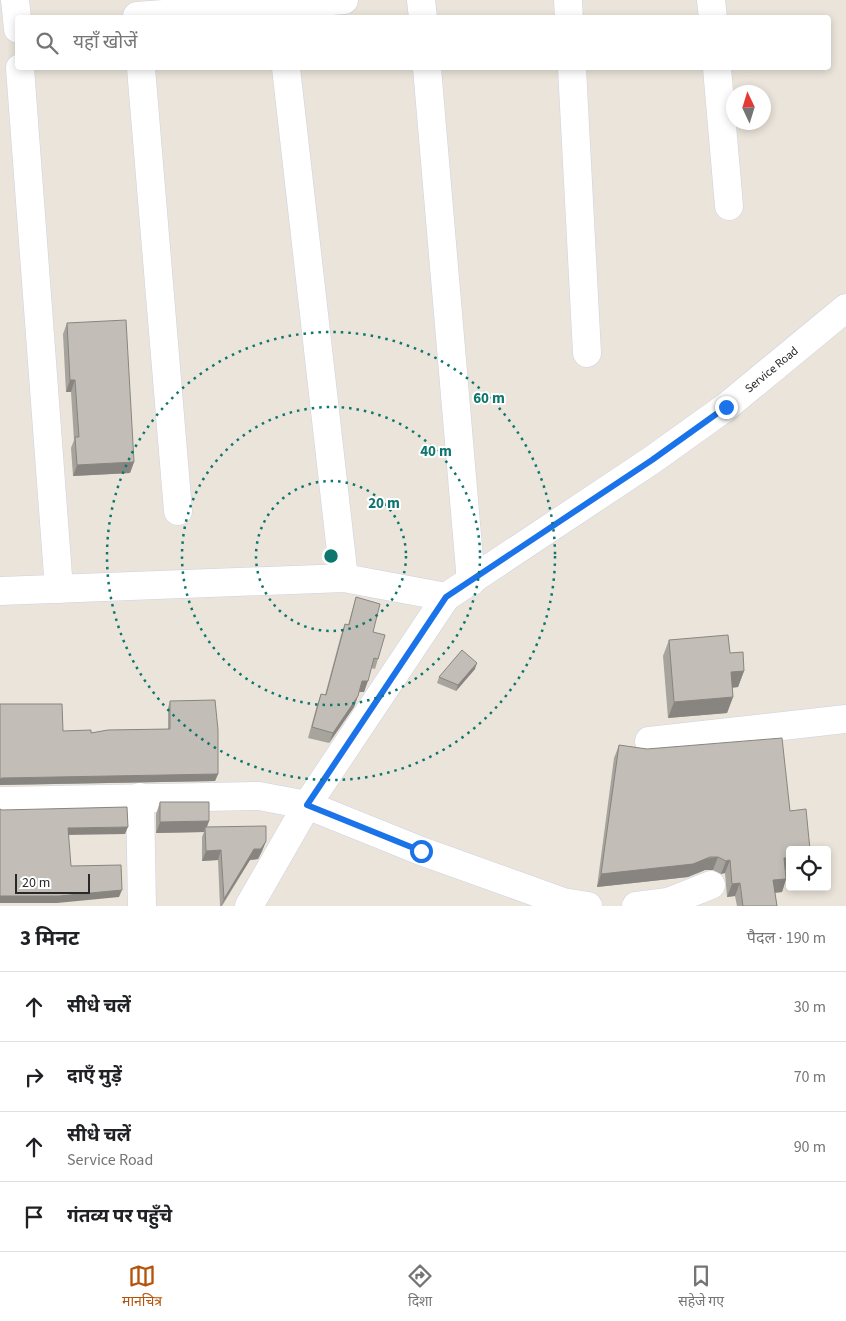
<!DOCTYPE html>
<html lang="hi">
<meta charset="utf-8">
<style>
:root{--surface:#fff;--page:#f2f2f2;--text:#202124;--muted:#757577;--line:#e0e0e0;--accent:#b45309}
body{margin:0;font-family:"Source Sans 3","Noto Sans Devanagari",sans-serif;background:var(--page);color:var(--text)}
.controls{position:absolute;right:15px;bottom:15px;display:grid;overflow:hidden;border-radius:5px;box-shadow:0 2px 8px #0003}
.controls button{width:45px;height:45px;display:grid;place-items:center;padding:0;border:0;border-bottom:1px solid var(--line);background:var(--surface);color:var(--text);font:25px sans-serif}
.compass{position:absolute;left:726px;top:85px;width:45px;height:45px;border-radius:50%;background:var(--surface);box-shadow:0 2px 8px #0003;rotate:356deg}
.scale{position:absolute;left:15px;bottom:12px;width:75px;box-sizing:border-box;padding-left:5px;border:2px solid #282828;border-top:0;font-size:14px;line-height:18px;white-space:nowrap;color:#282828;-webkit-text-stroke:4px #fff;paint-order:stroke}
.stop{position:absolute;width:15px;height:15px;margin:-11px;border:4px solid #1a73e8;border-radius:50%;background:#fff}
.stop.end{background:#1a73e8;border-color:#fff;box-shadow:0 1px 5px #0008}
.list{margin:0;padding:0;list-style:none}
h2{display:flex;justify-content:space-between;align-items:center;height:65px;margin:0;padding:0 20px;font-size:21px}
h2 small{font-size:16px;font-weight:400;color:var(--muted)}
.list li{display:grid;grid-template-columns:32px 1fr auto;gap:15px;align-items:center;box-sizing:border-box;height:70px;padding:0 20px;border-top:1px solid var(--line)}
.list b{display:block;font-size:19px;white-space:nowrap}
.list p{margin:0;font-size:16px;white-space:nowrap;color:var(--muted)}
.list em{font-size:16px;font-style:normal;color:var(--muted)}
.icon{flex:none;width:28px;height:28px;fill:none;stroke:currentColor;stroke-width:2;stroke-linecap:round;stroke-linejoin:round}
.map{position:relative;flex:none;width:846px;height:906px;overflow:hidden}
.search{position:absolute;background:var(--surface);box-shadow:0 2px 8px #0003;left:15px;right:15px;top:15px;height:55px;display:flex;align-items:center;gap:12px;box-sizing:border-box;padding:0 18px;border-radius:5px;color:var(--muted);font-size:19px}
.sheet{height:345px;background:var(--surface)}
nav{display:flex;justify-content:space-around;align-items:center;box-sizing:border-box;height:70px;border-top:1px solid var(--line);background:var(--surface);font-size:14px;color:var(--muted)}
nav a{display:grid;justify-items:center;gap:2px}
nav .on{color:var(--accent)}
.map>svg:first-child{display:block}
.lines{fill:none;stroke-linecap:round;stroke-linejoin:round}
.street-casing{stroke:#cfd1e1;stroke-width:29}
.secondary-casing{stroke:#cfd1e1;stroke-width:29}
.street{stroke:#fff;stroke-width:28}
.secondary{stroke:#fff;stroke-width:28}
.wall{fill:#a7a39d}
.shaded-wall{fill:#888580}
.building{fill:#c2beb7;stroke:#888580}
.route{stroke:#1a73e8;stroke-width:6}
.ring{fill:none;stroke:#0f766e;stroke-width:2.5;stroke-dasharray:2.5 5}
.labels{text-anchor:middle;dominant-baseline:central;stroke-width:4;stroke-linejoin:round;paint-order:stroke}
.street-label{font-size:12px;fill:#282828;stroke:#fff}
.centre{fill:#0f766e;stroke:#fff;stroke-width:2.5}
.ring-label{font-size:15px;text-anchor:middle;font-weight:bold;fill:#0f766e;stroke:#fff;stroke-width:4;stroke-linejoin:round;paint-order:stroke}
</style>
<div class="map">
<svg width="846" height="906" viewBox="0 0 846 906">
<rect width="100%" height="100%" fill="#eae4da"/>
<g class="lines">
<defs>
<g id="street">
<polyline points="15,0 18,29"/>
<polyline points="421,0 423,18"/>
<polyline points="568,0 569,18"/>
<polyline points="711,0 713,18"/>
<polyline points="137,16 344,0"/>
<polyline points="20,68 59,589"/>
<polyline points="141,68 178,511"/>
<polyline points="286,68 344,578"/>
<polyline points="427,68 471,582"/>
<polyline points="572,68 587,353"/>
<polyline points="717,68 729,206"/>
<polyline points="0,591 344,578 446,597"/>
<polyline points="649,741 846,719"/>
<polyline points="140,797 142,906"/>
<polyline points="0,801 259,796 307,805 421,851 563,902 588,906"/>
<polyline points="636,906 668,902 711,885"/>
</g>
<g id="secondary">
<path id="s1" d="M249,906L307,805L446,597L652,460L726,407L846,308"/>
</g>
</defs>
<use href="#street" class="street-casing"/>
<use href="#secondary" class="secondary-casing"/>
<use href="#street" class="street"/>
<use href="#secondary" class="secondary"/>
</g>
<g class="wall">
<polygon points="67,323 134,462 130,473 73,476 71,448 74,440 71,392 66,392 63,334"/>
<polygon points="356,597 373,632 378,659 375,669 371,668 364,692 359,692 354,707 329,743 308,738 317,705 321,694 325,695 341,635 345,624 348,625"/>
<polygon points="669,640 730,653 744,671 738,687 732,688 733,697 727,713 668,718 663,656"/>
<polygon points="475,669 456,691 437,683 439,677"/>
<polygon points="170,701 218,774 215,781 0,785 0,704 63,731 91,733 168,729 168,708"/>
<polygon points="619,745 785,871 786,879 782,892 775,893 777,906 737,906 735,896 727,897 725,873 721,874 713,870 705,870 688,877 597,887 614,758"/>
<polygon points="160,802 209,821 207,827 266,841 262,851 258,859 250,860 222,906 220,906 218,860 202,861 202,837 204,832 156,833 156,814"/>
</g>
<g class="shaded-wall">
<polygon points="70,380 75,380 71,392 66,392"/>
<polygon points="134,462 130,473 73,476 77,465"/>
<polygon points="477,663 475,669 456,691 458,685"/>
<polygon points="744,671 738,687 725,688 731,672"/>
<polygon points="362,681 368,681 364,692 358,692"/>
<polygon points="358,696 354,707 329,743 333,733"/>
<polygon points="733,697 727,713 668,718 674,702"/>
<polygon points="218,774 215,781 0,785 0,779 2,778"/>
<polygon points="209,821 205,831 205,827 204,832 156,833 160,822"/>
<polygon points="128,827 125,834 66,835 68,828"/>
<polygon points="266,841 262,851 258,859 250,860 221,906 224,899 254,849"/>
<polygon points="221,850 218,860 202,861 206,851"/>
<polygon points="718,857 713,870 705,870 688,877 597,887 601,874"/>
<polygon points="784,858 790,858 790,870 780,871"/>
<polygon points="730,860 725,873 721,874 726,861"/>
<polygon points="786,879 782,892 769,893 773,880"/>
<polygon points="740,883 735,896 727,897 732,884"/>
<polygon points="122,890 119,897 57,903 0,903 0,896"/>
</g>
<g class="building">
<polygon points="126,320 134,462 77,465 75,437 79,437 75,380 70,380 67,323"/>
<polygon points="356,597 380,604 373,632 385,635 378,659 374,658 368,681 362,681 358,696 333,733 312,727 321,694 326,695 345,624 349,625"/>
<polygon points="728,635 730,653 743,652 744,671 731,672 733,697 674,702 669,640"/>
<polygon points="462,650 477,663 458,685 439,677"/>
<polygon points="215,700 218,730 218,774 2,778 0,779 0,704 62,704 63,731 91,730 91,733 108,730 170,729 170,701"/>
<polygon points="782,738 790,811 806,809 810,850 790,850 790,858 784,858 786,879 773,880 777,906 743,906 740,883 732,884 730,860 726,861 718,857 710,857 693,864 601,874 619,745 647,749"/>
<polygon points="160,802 209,802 209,821 160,822"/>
<polygon points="127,807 128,827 68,828 71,866 121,865 122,890 59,896 0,896 0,809 2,810"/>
<polygon points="266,826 266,841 261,849 254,849 224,899 221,850 206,851 205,827"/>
</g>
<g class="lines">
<polyline class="route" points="421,851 307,805 446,597 652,460 726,407"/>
</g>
<g class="ring">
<circle cx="331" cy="556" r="75"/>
<circle cx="331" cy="556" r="149"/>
<circle cx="331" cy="556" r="224"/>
</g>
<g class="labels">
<g class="street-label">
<text stroke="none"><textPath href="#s1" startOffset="764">Service Road</textPath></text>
</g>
</g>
<circle cx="331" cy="556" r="8" class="centre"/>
<g class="ring-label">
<text x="489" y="403">60 m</text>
<text x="436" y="456">40 m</text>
<text x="384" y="508">20 m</text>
</g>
</svg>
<div class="controls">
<button><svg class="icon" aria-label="locate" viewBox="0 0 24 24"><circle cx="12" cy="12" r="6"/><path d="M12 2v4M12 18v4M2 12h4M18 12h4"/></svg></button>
</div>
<svg class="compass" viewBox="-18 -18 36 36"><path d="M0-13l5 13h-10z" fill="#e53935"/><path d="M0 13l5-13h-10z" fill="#757577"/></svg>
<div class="scale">20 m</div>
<div class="stop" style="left:421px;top:851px"></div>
<div class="stop end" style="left:726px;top:407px"></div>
<div class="search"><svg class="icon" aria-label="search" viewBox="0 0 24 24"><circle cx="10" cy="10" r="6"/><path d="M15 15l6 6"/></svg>यहाँ खोजें</div>
</div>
<section class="sheet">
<h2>3 मिनट<small>पैदल · 190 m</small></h2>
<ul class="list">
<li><svg class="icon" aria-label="ahead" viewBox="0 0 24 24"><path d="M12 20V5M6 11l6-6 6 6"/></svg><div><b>सीधे चलें</b></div><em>30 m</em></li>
<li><svg class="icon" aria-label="right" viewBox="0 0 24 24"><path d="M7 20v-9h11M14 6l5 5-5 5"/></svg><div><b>दाएँ मुड़ें</b></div><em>70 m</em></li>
<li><svg class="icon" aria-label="ahead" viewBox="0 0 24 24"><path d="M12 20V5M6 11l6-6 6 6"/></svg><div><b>सीधे चलें</b><p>Service Road</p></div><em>90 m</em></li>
<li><svg class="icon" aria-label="arrive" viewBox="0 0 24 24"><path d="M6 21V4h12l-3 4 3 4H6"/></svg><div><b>गंतव्य पर पहुँचे</b></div></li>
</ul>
</section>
<nav>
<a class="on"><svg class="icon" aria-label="map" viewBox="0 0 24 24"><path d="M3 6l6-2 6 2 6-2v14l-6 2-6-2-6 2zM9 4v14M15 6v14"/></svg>मानचित्र</a>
<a><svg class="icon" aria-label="directions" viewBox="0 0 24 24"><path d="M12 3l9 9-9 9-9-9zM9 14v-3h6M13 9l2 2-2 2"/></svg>दिशा</a>
<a><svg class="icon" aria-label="saved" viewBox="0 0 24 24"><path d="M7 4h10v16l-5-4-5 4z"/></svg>सहेजे गए</a>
</nav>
